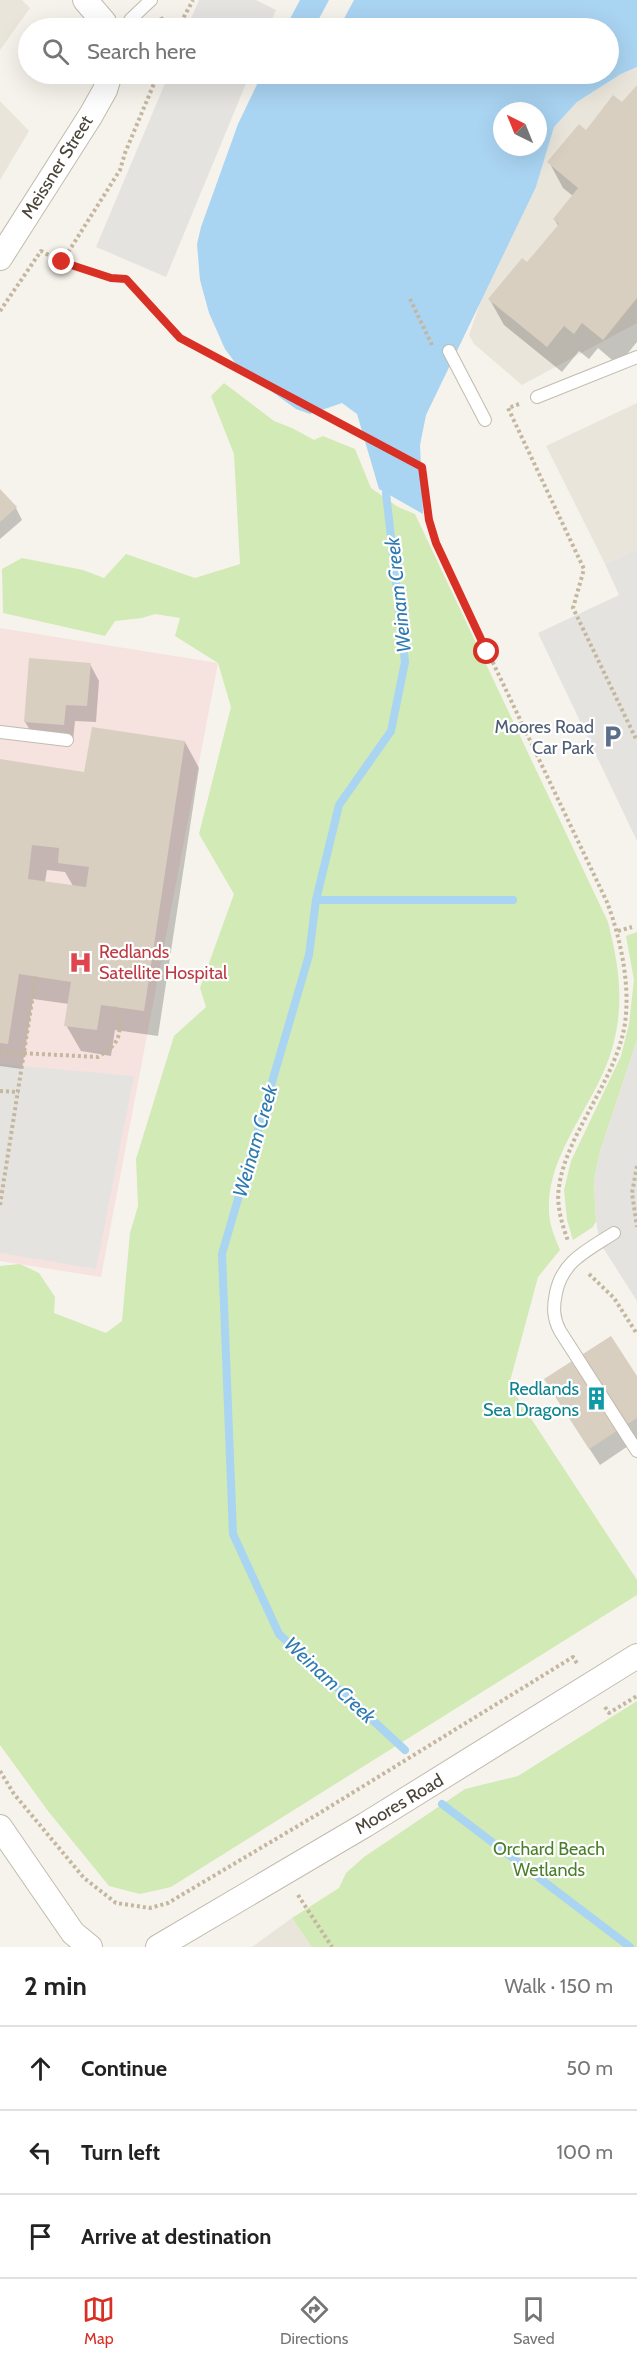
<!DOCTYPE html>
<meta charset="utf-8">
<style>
:root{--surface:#fff;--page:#f2f2f2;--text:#222;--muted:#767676;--line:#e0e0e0;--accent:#d93025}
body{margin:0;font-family:Cabin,sans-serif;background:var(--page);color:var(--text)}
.compass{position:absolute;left:493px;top:102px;width:54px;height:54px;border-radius:50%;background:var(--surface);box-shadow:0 6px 24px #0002;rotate:317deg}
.stop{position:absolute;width:18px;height:18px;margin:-14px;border:4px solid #d93025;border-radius:50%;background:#fff}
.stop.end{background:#d93025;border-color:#fff;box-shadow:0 2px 6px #0008}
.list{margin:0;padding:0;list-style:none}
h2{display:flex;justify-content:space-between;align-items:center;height:78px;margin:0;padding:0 24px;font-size:26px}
h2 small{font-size:20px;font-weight:400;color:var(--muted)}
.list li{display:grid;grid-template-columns:39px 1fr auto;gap:18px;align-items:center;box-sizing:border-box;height:84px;padding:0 24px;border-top:2px solid var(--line)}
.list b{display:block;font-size:22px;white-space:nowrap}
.list em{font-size:20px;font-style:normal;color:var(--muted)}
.icon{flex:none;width:33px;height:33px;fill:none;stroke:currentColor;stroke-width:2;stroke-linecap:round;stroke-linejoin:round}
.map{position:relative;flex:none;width:637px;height:1947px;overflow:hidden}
.search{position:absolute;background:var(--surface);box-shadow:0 6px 24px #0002;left:18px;right:18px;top:18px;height:66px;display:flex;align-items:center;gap:15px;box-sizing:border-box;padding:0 21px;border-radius:33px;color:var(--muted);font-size:22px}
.sheet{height:330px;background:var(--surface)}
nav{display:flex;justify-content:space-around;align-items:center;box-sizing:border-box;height:84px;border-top:2px solid var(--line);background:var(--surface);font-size:16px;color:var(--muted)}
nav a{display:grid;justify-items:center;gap:3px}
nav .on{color:var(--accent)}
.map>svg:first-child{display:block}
.residential{fill:#eae5da}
.medical{fill:#f6e3e0}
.green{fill:#d2eab5}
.parking{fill:#e5e3e0}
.water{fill:#a9d4f2;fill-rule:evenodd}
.pier{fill:#f6f3ec}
.shadow{fill:#0003;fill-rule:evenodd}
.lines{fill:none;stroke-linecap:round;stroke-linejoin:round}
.stream{stroke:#a9d4f2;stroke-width:8}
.building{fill:#d8cfc1;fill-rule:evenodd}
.service-casing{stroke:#c2bbae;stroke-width:14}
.minor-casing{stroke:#c2bbae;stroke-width:26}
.path{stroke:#c4b79f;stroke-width:4;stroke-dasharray:3 3;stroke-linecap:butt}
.service{stroke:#fff;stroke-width:12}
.minor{stroke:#fff;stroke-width:24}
.route{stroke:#d93025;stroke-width:8}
.labels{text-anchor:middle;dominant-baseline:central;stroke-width:4.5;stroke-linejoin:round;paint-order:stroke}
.street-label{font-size:18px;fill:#4b4439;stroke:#fff}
.service-label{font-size:18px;fill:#4e5e75;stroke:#fff;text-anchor:end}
.health-label{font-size:18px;fill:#be3a42;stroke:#fff;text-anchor:start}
.culture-label{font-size:18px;fill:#0d838f;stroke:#fff;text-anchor:end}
.park-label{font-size:18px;fill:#4a7f2a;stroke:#fff}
.water-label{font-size:20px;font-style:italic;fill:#2e7ab2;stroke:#fff}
</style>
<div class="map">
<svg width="637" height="1947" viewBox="0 0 637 1947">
<rect width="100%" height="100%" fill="#f6f3ec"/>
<g class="residential">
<polygon points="0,0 22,0 30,8 0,50"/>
<polygon points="637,67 637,323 522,385 474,344 469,335 481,300 536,187 554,127 577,102 621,74"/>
<polygon points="0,101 29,131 0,180"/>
<polygon points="637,403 637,549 605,564 546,446"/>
<polygon points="292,1918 312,1947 252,1947"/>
</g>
<polygon class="medical" points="0,628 218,663 101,1277 0,1261"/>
<g class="green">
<path d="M224,383L274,421L292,428L314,440L323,436L355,449L371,488L398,507L415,514L608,922C619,966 625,1004 612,1049C597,1102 546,1154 549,1211C549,1225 555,1237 560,1250L538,1277L509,1385L637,1580V1595L171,1887L140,1894L109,1886L48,1811L0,1745V1266L20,1264L39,1273L55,1297L54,1313L106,1333L122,1321L130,1233L138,1206L136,1159L174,1036L206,1007L200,988L234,894L199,834L231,707L218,663L175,636L180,618L155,614L142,618L115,621L105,636L3,613L2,569L22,558L83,570L104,578L126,554L195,578L240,564L234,454L211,396Z"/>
<polygon points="637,932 637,1040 600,1152 594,1180 596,1221 593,1227 573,1240 567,1220 564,1190 571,1161 621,1056 629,1024 634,980 626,936"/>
<polygon points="637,1701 637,1947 312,1947 292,1918 339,1888 346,1873 364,1857 465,1789 518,1776"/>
</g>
<g class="parking">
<polygon points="199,0 256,0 276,10 268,28 187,28"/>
<polygon points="169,74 250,74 166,277 96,247"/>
<polygon points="637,549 637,841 538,633 619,595 605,564"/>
<polygon points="637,1040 637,1301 600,1243 596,1221 594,1180 600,1152"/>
<polygon points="0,1064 134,1076 96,1269 0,1253"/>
</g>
<path class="water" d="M300,0H637V67L621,74L577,102L554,127L536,187L426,415L420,445L423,514L379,489L357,414L342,403L310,414L296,409L239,368L225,349L209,313L200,280L197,244L201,227L238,124L262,74H608V28H285ZM502,111H538V147H502Z"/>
<polygon class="pier" points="329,0 354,0 339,28 314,28"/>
<g class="shadow">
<polygon points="637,87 637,342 618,365 598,348 589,359 579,351 562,372 504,325 490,300 528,265 559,227 554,219 573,196 563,188 549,162 623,104"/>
<polygon points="0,491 16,508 22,520 0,539"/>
<polygon points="90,664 99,681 96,722 75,721 73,741 35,738 25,722"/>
<path d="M185,742L199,768L158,1036L115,1030L111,1056L81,1051L66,1025L69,1004L33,999L22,1069L0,1066V761L86,774ZM47,870L65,872L73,886L45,882Z"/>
<polygon points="637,1379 637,1440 600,1465 555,1396"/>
</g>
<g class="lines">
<g class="stream">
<polyline points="386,493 405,662 391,731 339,805 316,900 309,955 222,1254 233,1534 279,1634 405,1750"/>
<polyline points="316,900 513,900"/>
<polyline points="442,1804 630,1947"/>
</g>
</g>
<g class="building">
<polygon points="637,85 637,298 603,340 582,323 574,334 564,326 547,347 488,299 522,258 527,262 559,224 553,219 578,188 547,162 579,124 586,130 613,95 622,102"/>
<polygon points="0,489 17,507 0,522"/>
<polygon points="29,658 91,663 87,706 66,705 64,725 24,722"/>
<path d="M92,727L185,741L144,1011L101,1005L97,1030L64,1026L71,982L19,974L8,1044L0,1043V759L84,772ZM32,845L59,848L58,863L89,867L86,887L28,879Z"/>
<polygon points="611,1336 637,1376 637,1418 589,1449 544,1379"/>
</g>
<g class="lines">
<defs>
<g id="service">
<polyline points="125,28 131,19 151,0"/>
<polyline points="449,351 485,420"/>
<polyline points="537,397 637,357"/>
<polyline points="0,732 67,740"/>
<path d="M614,1233C588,1250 562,1261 556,1293C553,1307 553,1318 560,1331L637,1451"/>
</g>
<g id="minor">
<polyline points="85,0 104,22 106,28"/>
<polyline points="0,258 91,115 105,90 110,74"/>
<polyline points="0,1827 73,1933 90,1947"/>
<polyline points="158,1947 365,1825 637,1656"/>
</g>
</defs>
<use href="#service" class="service-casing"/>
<use href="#minor" class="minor-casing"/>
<g class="path">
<polyline points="161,17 166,28"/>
<polyline points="178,28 193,0"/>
<path d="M62,262L111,278L126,279L180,338L422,467L429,520L436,543L607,902C622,942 634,999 621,1041C607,1090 565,1140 559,1187C556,1205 562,1224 568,1241"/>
<polyline points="410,299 432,345"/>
<polyline points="0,311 41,251 62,262 120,170 125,153 158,74"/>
<polyline points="519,404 508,408 584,569 573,608 637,741"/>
<polyline points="618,931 632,927"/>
<path d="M0,1052L98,1057C121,1043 124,1032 114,1007"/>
<polyline points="0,1091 19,1092"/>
<polyline points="637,1166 632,1193 637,1227"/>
<polyline points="0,1205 36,976"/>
<polyline points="589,1274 614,1298 637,1334"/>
<polyline points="605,1707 609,1713 637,1696"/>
<polyline points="0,1771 14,1794 84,1878 116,1903 150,1908 168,1903 318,1814 573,1657 578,1665"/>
<polyline points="298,1895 332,1947"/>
</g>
<use href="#service" class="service"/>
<use href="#minor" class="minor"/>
</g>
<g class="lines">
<polyline class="route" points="62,262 111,278 126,279 180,338 422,467 429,520 436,543 487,652"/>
</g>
<defs>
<symbol id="parking-bare" viewBox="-9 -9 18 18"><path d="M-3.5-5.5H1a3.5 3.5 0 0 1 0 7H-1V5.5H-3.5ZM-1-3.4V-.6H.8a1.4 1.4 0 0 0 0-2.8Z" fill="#5c6f8a" stroke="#fff" stroke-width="2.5" paint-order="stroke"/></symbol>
<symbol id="hospital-bare" viewBox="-9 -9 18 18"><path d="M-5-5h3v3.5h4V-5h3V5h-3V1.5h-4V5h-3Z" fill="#e0444e" stroke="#fff" stroke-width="2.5" paint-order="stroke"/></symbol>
<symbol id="building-bare" viewBox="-9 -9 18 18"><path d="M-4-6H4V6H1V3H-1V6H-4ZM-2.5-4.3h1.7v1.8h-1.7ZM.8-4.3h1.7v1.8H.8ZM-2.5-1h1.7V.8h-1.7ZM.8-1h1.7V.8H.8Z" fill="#0f9aa8" stroke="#fff" stroke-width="2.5" paint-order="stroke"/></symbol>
</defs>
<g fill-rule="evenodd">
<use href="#parking-bare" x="596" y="720" width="33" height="33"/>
<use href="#hospital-bare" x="64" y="946" width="33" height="33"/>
<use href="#building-bare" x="580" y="1382" width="33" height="33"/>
</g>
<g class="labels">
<g class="street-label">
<text transform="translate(57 167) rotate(-58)">Meissner Street</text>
<text transform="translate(399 1804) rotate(-31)">Moores Road</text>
</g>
<g class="service-label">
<text x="594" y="727">Moores Road<tspan x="594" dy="21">Car Park</tspan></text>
</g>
<g class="health-label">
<text x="99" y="952">Redlands<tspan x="99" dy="21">Satellite Hospital</tspan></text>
</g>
<g class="culture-label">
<text x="579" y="1389">Redlands<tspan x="579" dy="21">Sea Dragons</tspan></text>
</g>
<g class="park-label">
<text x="549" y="1849">Orchard Beach<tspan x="549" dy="21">Wetlands</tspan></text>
</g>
<g class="water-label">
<text transform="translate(398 595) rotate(-96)">Weinam Creek</text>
<text transform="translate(255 1141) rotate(-74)">Weinam Creek</text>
<text transform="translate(330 1680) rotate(43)">Weinam Creek</text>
</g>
</g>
</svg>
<svg class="compass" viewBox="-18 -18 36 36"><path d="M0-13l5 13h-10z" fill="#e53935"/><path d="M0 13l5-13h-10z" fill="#767676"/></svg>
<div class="stop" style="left:487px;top:652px"></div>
<div class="stop end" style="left:62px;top:262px"></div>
<div class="search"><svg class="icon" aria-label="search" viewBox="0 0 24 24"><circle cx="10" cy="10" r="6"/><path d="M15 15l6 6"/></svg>Search here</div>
</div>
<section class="sheet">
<h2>2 min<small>Walk · 150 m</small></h2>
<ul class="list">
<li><svg class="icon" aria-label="ahead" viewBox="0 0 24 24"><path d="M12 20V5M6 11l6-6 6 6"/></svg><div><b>Continue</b></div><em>50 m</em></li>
<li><svg class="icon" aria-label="left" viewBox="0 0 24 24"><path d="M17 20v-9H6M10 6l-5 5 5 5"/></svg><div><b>Turn left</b></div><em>100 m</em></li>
<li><svg class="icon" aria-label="arrive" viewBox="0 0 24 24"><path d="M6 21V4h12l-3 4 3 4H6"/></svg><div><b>Arrive at destination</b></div></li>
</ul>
</section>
<nav>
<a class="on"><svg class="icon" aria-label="map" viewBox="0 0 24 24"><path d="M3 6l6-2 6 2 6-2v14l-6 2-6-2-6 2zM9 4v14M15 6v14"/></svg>Map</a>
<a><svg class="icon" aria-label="directions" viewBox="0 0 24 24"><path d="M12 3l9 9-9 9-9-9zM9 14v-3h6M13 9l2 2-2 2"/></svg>Directions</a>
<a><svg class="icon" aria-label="saved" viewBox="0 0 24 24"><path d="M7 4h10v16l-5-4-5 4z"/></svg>Saved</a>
</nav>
